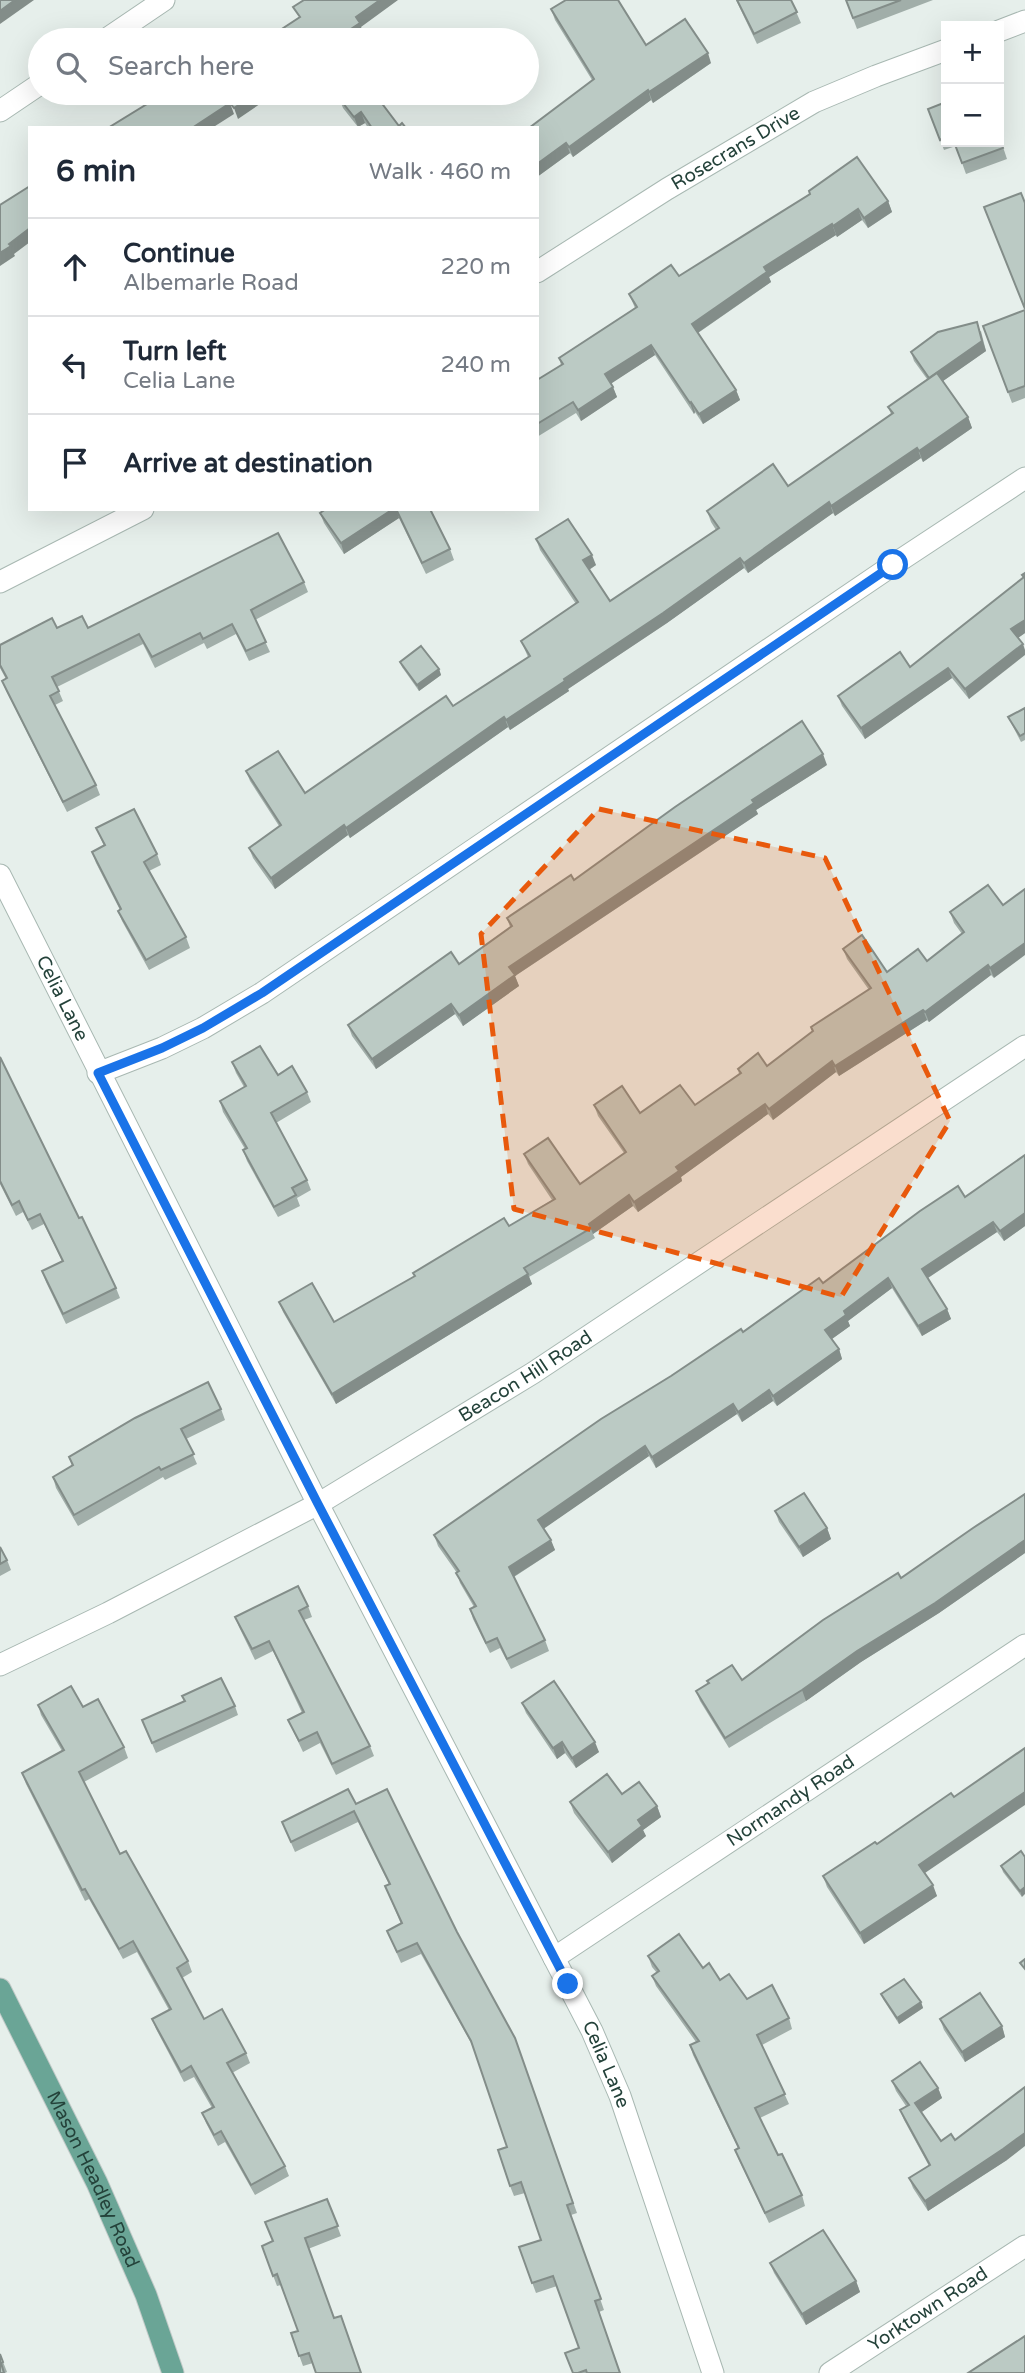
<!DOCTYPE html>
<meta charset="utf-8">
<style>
:root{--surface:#fff;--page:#f6f6f7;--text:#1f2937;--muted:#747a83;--line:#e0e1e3}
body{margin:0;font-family:"Varela Round",sans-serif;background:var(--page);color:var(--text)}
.controls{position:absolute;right:21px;top:21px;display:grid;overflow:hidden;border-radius:0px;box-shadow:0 7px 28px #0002}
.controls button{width:63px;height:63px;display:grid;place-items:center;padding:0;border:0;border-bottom:2px solid var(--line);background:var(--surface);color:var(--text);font:35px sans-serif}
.stop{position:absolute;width:21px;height:21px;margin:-16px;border:5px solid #1a73e8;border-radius:50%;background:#fff}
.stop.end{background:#1a73e8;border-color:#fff;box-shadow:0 2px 7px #0008}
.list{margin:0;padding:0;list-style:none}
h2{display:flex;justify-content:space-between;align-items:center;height:91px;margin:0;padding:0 28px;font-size:30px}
h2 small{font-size:23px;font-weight:400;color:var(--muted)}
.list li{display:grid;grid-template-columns:46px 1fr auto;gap:21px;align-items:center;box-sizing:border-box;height:98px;padding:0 28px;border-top:2px solid var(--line)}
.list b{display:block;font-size:26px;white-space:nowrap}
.list p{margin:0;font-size:23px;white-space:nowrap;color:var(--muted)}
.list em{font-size:23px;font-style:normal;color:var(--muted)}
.icon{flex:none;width:38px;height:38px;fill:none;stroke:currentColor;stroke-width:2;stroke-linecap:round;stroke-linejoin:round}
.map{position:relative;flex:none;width:1025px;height:2373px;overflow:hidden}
.search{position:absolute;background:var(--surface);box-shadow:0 7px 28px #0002;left:28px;top:28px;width:511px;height:77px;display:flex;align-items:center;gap:18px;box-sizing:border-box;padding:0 24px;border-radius:38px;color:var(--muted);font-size:26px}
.panel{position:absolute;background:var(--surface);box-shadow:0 7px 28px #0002;left:28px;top:126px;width:511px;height:385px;border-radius:0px}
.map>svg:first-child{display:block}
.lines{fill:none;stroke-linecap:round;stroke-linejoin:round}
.minor-casing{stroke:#a8b8b2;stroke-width:23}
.major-casing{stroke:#c2cac8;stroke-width:23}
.minor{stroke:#fff;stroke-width:21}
.major{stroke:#6aa596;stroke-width:21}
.wall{fill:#a1aea9}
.shaded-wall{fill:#838d89}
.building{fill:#bbcac4;stroke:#838d89;stroke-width:2}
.route{stroke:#1a73e8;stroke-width:9}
.marked{fill:#e8590c;fill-opacity:0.2;stroke:#e8590c;stroke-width:5;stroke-dasharray:14 9;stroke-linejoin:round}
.labels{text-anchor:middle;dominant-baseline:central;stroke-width:6;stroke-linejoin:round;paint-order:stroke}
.street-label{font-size:19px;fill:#24423a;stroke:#f7fbf9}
</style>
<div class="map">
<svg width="1025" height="2373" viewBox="0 0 1025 2373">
<rect width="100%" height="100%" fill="#e6efeb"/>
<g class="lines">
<defs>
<g id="minor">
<polyline points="999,31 1025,21"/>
<polyline points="105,40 164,0"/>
<polyline points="0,111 40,84"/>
<path id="s1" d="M537,272L667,189L814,102L876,76L946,50"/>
<polyline points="0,582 143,509"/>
<path id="s2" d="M0,875L318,1504L592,2031L620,2096L713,2373"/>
<polyline points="98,1073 162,1048 203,1028 262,993 893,565 1025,478"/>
<path id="s3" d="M0,1665L108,1613L318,1504L533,1373L1025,1046"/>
<path id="s4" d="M554,1958L1025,1645"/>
<path id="s5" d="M830,2373L1025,2246"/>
</g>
<g id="major">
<path id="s6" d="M0,1989L97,2183L146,2295L173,2373"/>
</g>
</defs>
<use href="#minor" class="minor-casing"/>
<use href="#major" class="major-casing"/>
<use href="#minor" class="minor"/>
<use href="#major" class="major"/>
</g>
<g class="wall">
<polygon points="736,0 791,0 801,23 757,44"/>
<polygon points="846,0 933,0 857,29"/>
<polygon points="551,9 646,45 711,63 653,103 651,100 573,157 570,153 537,177 592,80 555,20"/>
<polygon points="339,98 399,126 406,128 368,128 365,123 358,127 343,108"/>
<polygon points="946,102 946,142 999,142 999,135 1007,159 966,174 956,146 944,150 928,109"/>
<polygon points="809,191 888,201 892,212 868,228 862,220 837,237 836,235 769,277 771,282 698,333 736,390 740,400 703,424 695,412 694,414 655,355 611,383 617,397 581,421 576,413 537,437 537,380 561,365 559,358 635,308 629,294 679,276 810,194"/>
<polygon points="1025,203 1025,398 1012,403 983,326 1025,310"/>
<polygon points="981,331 986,351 943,381 968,417 972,428 923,462 921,458 835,516 833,513 748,573 744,568 667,623 568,689 569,691 510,730 508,727 350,838 348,835 275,889 253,858 249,848 279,826 250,781 246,771 305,793 453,706 528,657 521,641 576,604 540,550 536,539 596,565 589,570 610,601 716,530 711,522 707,511 788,486 891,414 888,407 927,379 914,361 911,352"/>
<polygon points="430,509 450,549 454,560 426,574 399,518 344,554 324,523 320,513"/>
<polygon points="1025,573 1025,633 1018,638 969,699 952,678 865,739 842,706 838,696 910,667 1023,578 1022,575"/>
<polygon points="304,582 308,592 255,620 270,652 249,661 236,634 207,649 204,643 155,668 143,644 57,687 63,701 55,705 96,785 100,795 67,812 6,691 2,681 6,679 0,668 0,645 57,628 88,628"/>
<polygon points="400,662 439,669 441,675 419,691 402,667"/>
<polygon points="1025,708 1025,740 1021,742 1008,717"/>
<polygon points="827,765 756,810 758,814 515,976 519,986 463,1026 455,1014 376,1069 352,1036 348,1025 459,964 510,927 507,918 574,880"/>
<polygon points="96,828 157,854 161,865 149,871 186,937 190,948 149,970 122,921 118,911 120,910 96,863 92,852 104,846"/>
<polygon points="988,885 994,978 991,975 929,1022 927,1020 839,1076 836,1072 773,1120 768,1114 681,1177 682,1181 638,1212 633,1206 593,1234 595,1238 529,1277 532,1284 336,1404 283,1312 279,1302 334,1322 415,1276 413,1273 509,1226 552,1200 528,1164 524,1154 580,1184 624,1153 598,1116 594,1105 640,1113 695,1105 739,1074 738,1069 767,1066 812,1032 811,1027 869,990 847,959 843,949 887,972 927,961 962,934 954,923 950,912"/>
<polygon points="0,1057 79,1218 116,1288 120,1298 66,1324 46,1282 42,1271 62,1261 44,1224 32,1230 23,1212 16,1216 0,1184"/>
<polygon points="232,1062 278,1075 307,1092 311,1102 276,1123 307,1180 311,1190 297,1198 300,1206 278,1217 247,1161 243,1150 245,1149 223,1112 220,1101 244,1087 236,1073"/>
<polygon points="1025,1155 1025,1226 1004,1241 997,1232 928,1278 947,1309 951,1319 922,1336 892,1288 848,1321 850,1326 832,1339 839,1349 842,1359 777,1406 773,1401 742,1422 737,1414 656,1468 649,1456 544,1528 555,1550 514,1577 545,1640 549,1651 511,1669 500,1648 490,1653 473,1619 470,1609 474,1607 460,1583 457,1573 438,1546 434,1535 743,1332 965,1197"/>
<polygon points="221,1409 225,1420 186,1439 197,1464 165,1480 163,1477 78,1526 56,1488 53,1477 72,1466 69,1457"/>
<polygon points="775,1511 827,1528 831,1539 803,1557 779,1522"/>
<polygon points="0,1547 7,1560 11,1570 0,1576"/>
<polygon points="1025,1553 939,1613 861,1662 806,1701 729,1748 700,1701 696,1691 742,1680 901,1578"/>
<polygon points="308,1606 312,1617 304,1620 370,1746 374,1756 336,1775 320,1743 303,1752 288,1720 302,1713 273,1651 255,1660 239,1627 235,1617"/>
<polygon points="182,1696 235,1706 238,1715 156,1753 142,1720 184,1701"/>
<polygon points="522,1703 599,1752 576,1768 565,1753 557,1759 526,1713"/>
<polygon points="38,1705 83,1707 124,1747 128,1758 84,1782 120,1854 188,1961 192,1972 182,1978 204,2019 246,2053 250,2063 232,2073 285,2166 289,2176 255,2195 225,2142 218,2146 206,2123 202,2113 212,2108 194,2077 184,2082 156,2029 152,2019 169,2010 137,1952 123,1959 89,1899 85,1901 26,1784 22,1773 62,1751 41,1715"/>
<polygon points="622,1794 657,1806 661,1817 643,1830 646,1836 612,1863 574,1813 570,1802"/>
<polygon points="356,1804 457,1932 515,2038 577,2213 571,2215 604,2310 599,2312 620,2373 573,2373 579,2348 557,2286 536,2293 519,2247 541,2240 525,2193 514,2196 510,2186 507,2147 475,2050 421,1954 401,1963 387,1931 401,1924 385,1886 389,1884 358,1822 295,1852 282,1822"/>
<polygon points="877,1844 925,1873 937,1896 864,1944 827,1887 823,1876"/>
<polygon points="1021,1851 1022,1897 1003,1872 1001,1866"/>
<polygon points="648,1956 703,1968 747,1999 789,2018 792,2029 762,2045 789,2104 760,2118 778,2155 802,2195 805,2206 769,2223 739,2160 735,2150 738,2148 693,2055 690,2045 696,2042 656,1986 652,1976 657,1973 652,1967"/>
<polygon points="881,1994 921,2002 923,2008 899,2024 883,1999"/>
<polygon points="940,2019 1002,2026 1005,2037 965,2062 944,2030"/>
<polygon points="892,2081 938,2088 942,2098 921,2112 941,2141 955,2140 1007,2160 928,2211 913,2188 909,2178 929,2166 904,2120 900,2110 906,2106 896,2091"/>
<polygon points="327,2199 341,2236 308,2249 313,2363 303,2366 291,2333 298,2331 281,2285 277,2286 262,2246 273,2241"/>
<polygon points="770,2263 856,2281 860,2292 806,2325 774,2273"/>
<polygon points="0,2354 7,2372 5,2373 0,2373"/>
</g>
<g class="shaded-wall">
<polygon points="15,0 34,0 0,24 0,11"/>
<polygon points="380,0 398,0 361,27 364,33 354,40 338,40 337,38 356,17"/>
<polygon points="335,34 337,40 327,40"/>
<polygon points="708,53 711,63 653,103 649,92"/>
<polygon points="648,90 651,100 573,157 569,147"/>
<polygon points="257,93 276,93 238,119 234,108"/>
<polygon points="230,103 234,114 212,128 192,128"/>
<polygon points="361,112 365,123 358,127 354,117"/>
<polygon points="566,143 570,153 537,177 537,164"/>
<polygon points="888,201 892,212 868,228 864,218"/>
<polygon points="858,209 862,220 837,237 833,226"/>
<polygon points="832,224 836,235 769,277 771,282 696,334 692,324 764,267"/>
<polygon points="30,228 30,242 14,254 15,256 0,266 0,253 9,244"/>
<polygon points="977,322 986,351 933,388 930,378"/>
<polygon points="651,345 655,355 609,385 605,374"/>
<polygon points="613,387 617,397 581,421 578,410"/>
<polygon points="736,390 740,400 703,424 699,414"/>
<polygon points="691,402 695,412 694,414 690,403"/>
<polygon points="968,417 972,428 923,462 919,451"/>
<polygon points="917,448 921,458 835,516 831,506"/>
<polygon points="829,502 833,513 748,573 744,563"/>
<polygon points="393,509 396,509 399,518 344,554 341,543"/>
<polygon points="592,555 596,565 587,571 583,560"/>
<polygon points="740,558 744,568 667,623 568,689 569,691 510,730 506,720 564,679"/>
<polygon points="1025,620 1025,633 1015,640 1011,629"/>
<polygon points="1023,644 1025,650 1025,655 969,699 965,689"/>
<polygon points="948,668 952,678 865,739 861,728"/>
<polygon points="439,669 441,675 419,691 417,685"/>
<polygon points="504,717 508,727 350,838 346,828"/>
<polygon points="823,754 827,765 756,810 758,814 515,976 519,986 463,1026 459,1015 509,967 752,800"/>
<polygon points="344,825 348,835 275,889 271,878"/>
<polygon points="1025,943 1025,955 994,978 990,968"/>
<polygon points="988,965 991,975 929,1022 925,1012"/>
<polygon points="451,1004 455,1014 376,1069 372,1059"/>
<polygon points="923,1010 927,1020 839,1076 835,1066"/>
<polygon points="832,1061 836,1072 773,1120 769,1109"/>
<polygon points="765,1104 768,1114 681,1177 682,1181 638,1212 634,1202 676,1167"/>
<polygon points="629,1195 633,1206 593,1234 589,1224"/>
<polygon points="1025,1213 1025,1226 1004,1241 1000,1231"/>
<polygon points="993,1222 997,1232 926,1279 922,1269"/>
<polygon points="528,1274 532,1284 336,1404 332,1394"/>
<polygon points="888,1278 892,1288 848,1321 850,1326 829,1341 825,1330 844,1311"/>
<polygon points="947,1309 951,1319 922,1336 918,1326"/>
<polygon points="839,1349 842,1359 777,1406 773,1396"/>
<polygon points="769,1390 773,1401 742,1422 738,1412"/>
<polygon points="733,1404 737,1414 656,1468 652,1457"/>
<polygon points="645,1446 649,1456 542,1530 538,1520"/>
<polygon points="827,1528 831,1539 803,1557 799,1547"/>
<polygon points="551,1540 555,1550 513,1577 509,1567"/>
<polygon points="1025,1540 1025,1553 939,1613 861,1662 806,1701 802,1690 857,1651"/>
<polygon points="562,1742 565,1753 557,1759 553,1748"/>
<polygon points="595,1742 599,1752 576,1768 572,1758"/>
<polygon points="1025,1792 1025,1805 922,1875 919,1865"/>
<polygon points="657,1806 661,1817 643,1830 646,1836 612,1863 608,1852 638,1820"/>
<polygon points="933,1885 937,1896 864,1944 860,1933"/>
<polygon points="1025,1887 1025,1894 1022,1897 1020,1891"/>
<polygon points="921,2002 923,2008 899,2024 897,2018"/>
<polygon points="1002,2026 1005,2037 965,2062 962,2052"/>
<polygon points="938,2088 942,2098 919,2114 915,2103"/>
<polygon points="1025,2133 1025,2146 1007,2160 928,2211 925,2201"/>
<polygon points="856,2281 860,2292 806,2325 802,2314"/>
</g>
<g class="building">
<polygon points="0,0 15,0 0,11"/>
<polygon points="304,0 380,0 356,17 360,23 337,38 335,34 327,40 265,40 300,17 293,7"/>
<polygon points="566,0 618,0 646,45 685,19 708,53 649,92 648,90 569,147 566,143 537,164 537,128 529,128 594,79 551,9"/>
<polygon points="737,0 791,0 797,12 754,34"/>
<polygon points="846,0 901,0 853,18"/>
<polygon points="165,93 257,93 234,108 230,103 192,128 108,128"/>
<polygon points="339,93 374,93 399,126 402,123 406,128 372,128 361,112 354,117 339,98"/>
<polygon points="946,102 946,137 940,140 928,109"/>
<polygon points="999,136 1003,148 962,163 954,142 999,142"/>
<polygon points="857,157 888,201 864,218 858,209 833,226 832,224 764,267 767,272 692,324 736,390 699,414 691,402 690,403 651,345 605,374 613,387 578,410 573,402 537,424 537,380 563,364 559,358 637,307 629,294 671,265 679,276 810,194 809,191"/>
<polygon points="30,186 30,228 9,244 11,246 0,253 0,205"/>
<polygon points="1021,193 1025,203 1025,309 984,207"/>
<polygon points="1025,310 1025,386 1008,392 983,326"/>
<polygon points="977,322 982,341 929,378 911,352 938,332"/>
<polygon points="937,373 968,417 919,451 917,448 831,506 829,502 744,563 740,558 663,613 564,679 565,681 506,720 504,717 346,828 344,825 271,878 249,848 281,825 246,771 278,751 305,793 446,696 453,706 530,656 521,641 578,602 536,539 568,519 592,555 583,560 610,601 719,528 707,511 773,464 788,486 893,413 888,407"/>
<polygon points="326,509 393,509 341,543 320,513"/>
<polygon points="396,509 430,509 450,549 422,563"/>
<polygon points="278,533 304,582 251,610 266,642 246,651 232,624 203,639 200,633 152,657 139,634 52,677 59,691 50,696 96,785 63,802 2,681 7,678 0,665 0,645 52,618 57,628 82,616 88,628"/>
<polygon points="1025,573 1025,620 1011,629 1023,644 965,689 948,668 861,728 838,696 900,652 910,667 1024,577 1022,575"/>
<polygon points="421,646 439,669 417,685 400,662"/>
<polygon points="1025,708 1025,733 1020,736 1008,717"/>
<polygon points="802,721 823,754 752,800 754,803 509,967 515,975 459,1015 451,1004 372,1059 348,1025 451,952 459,964 512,926 507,918 571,875 574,880 675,807"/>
<polygon points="134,809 157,854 144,862 186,937 146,960 118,911 121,909 92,852 105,845 96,828"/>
<polygon points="988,885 1003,905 1025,889 1025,943 990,968 988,965 925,1012 923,1010 835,1066 832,1061 769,1109 765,1104 676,1167 679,1171 634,1202 629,1195 589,1224 591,1228 524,1268 528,1274 332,1394 279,1302 312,1283 334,1322 415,1276 413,1273 504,1218 509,1226 555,1199 524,1154 548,1138 580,1184 626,1152 594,1105 622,1086 640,1113 680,1085 695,1105 741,1073 738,1069 758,1053 767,1066 813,1031 811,1027 871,988 843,949 862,935 887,972 918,949 927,961 964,932 950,912"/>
<polygon points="260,1046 278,1075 292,1066 307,1092 271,1113 307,1180 292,1188 296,1195 274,1207 243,1150 247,1148 220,1101 246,1086 232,1062"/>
<polygon points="0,1057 79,1218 82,1217 116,1288 63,1314 42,1271 63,1261 40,1214 28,1220 19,1201 12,1205 0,1181"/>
<polygon points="1025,1155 1025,1213 1000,1231 993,1222 922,1269 947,1309 918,1326 888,1278 844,1311 846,1315 825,1330 839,1349 773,1396 769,1390 738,1412 733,1404 652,1457 645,1446 538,1520 551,1540 509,1567 545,1640 507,1659 497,1638 486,1643 470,1609 476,1606 456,1573 459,1571 434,1535 601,1419 671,1376 741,1329 743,1332 819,1278 823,1283 920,1211 958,1186 965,1197"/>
<polygon points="208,1382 221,1409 181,1429 194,1454 161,1470 159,1467 74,1515 53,1477 73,1465 69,1457 135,1418"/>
<polygon points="804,1493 827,1528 799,1547 775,1511"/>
<polygon points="1025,1494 1025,1540 935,1603 857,1651 802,1690 725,1738 696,1691 709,1683 707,1681 732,1665 742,1680 823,1620 898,1573 901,1578 973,1528"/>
<polygon points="0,1547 7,1560 0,1564"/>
<polygon points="298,1586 308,1606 299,1611 370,1746 332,1764 317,1732 299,1741 288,1720 304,1712 269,1641 252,1649 235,1617"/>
<polygon points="221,1678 235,1706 152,1743 142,1720 185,1701 182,1696"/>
<polygon points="554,1681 595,1742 572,1758 562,1742 553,1748 522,1703"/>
<polygon points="71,1686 83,1707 98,1699 124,1747 79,1772 120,1854 126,1851 188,1961 177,1968 204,2019 222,2009 246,2053 227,2063 285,2166 251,2185 221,2131 214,2135 202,2113 214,2107 191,2066 181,2072 152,2019 171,2009 133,1941 119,1949 85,1889 82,1890 22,1773 64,1750 38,1705"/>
<polygon points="1025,1748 1025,1792 919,1865 933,1885 860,1933 823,1876 875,1842 877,1844 951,1793 954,1797"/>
<polygon points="607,1774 622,1794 639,1782 657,1806 638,1820 642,1826 608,1852 570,1802"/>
<polygon points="348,1789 356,1804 387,1789 457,1932 515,2038 573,2203 567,2205 601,2299 595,2301 620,2373 587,2373 586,2370 578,2373 573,2373 565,2353 579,2348 553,2276 532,2283 519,2247 541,2240 521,2182 510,2186 498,2150 507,2147 471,2041 417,1943 397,1952 387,1931 402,1923 385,1886 390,1884 354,1811 291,1842 282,1822"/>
<polygon points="1021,1851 1025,1857 1025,1887 1020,1891 1001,1866"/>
<polygon points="679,1934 703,1968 709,1963 720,1980 729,1974 747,1999 772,1985 789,2018 757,2035 785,2094 755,2108 778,2155 782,2154 802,2195 765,2213 735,2150 739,2148 690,2045 699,2041 652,1976 659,1971 648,1956"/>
<polygon points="1025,1959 1025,1969 1020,1963"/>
<polygon points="904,1979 921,2002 897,2018 881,1994"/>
<polygon points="980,1993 1002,2026 962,2052 940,2019"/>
<polygon points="920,2062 938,2088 915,2103 941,2141 951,2134 955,2140 1025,2087 1025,2133 1003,2149 925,2201 909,2178 930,2165 900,2110 909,2105 892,2081"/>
<polygon points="327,2199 338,2226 305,2238 334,2318 341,2316 361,2373 316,2373 309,2353 299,2356 291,2333 298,2331 277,2274 273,2276 262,2246 273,2241 265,2222"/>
<polygon points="823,2230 856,2281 802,2314 770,2263"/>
<polygon points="1025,2336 1025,2373 968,2373"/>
<polygon points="0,2354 3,2362 1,2363 4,2373 0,2373"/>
</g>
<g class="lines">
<polyline class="route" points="568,1984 318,1504 98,1073 162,1048 203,1028 262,993 893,565"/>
</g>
<path class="marked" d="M599,809L825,858L950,1121L841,1297L514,1209L481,934Z"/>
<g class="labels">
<g class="street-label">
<text stroke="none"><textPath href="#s1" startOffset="234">Rosecrans Drive</textPath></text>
<text stroke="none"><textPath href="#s2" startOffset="138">Celia Lane</textPath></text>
<text stroke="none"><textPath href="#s3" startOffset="600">Beacon Hill Road</textPath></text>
<text stroke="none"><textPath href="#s4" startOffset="284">Normandy Road</textPath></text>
<text stroke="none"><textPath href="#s2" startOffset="1335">Celia Lane</textPath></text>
<text stroke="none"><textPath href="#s6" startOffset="212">Mason Headley Road</textPath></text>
<text stroke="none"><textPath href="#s5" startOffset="117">Yorktown Road</textPath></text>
</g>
</g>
</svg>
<div class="controls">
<button>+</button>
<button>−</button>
</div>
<div class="stop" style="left:893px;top:565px"></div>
<div class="stop end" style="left:568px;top:1984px"></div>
<div class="search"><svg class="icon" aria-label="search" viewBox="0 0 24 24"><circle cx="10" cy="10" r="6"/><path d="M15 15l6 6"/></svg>Search here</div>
<section class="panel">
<h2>6 min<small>Walk · 460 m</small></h2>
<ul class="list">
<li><svg class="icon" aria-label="ahead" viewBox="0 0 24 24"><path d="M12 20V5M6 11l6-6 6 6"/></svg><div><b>Continue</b><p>Albemarle Road</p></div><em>220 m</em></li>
<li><svg class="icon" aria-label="left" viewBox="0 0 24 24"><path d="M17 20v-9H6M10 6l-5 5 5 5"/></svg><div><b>Turn left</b><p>Celia Lane</p></div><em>240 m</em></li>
<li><svg class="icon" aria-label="arrive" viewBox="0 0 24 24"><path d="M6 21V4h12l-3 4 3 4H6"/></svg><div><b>Arrive at destination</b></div></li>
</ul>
</section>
</div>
